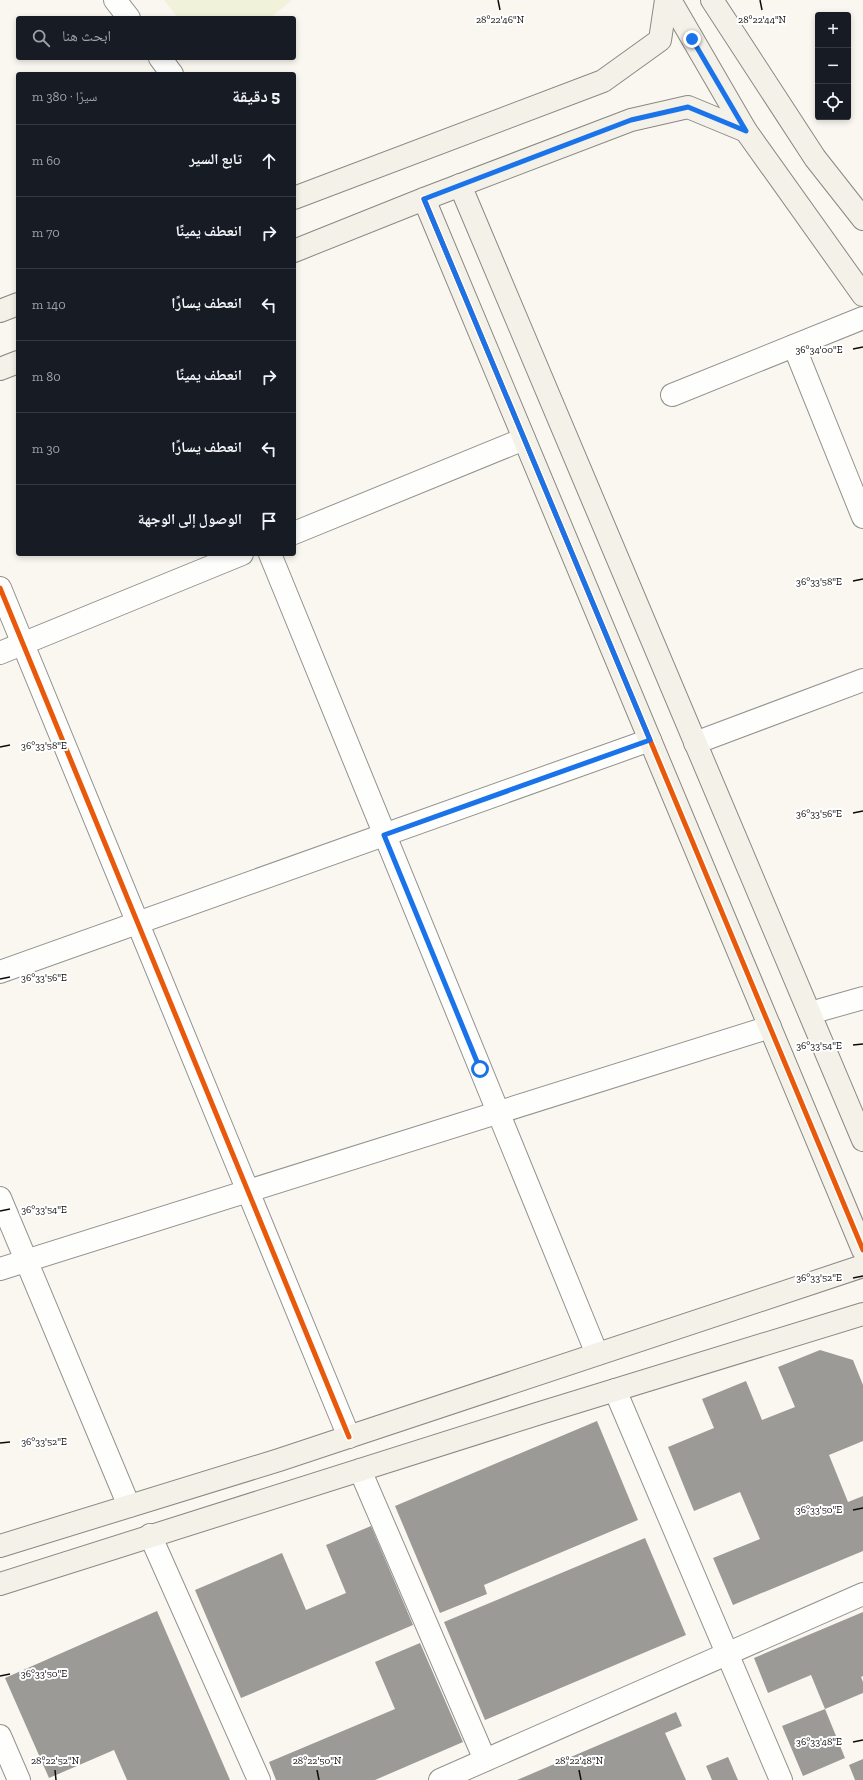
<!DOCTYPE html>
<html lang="ar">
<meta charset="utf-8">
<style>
:root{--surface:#171b24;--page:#242831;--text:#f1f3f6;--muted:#9ea1a6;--line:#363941}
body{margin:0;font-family:"Zilla Slab","Noto Naskh Arabic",serif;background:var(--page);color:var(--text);direction:rtl}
.controls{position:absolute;right:12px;top:12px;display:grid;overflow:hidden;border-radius:4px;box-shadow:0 2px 6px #0003}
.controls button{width:36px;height:36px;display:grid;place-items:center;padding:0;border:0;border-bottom:1px solid var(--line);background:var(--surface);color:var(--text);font:20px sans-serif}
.stop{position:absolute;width:12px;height:12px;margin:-9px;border:3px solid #1a73e8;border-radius:50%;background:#fff}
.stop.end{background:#1a73e8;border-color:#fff;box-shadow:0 1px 4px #0008}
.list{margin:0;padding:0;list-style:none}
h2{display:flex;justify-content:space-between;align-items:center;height:52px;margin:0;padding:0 16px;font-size:17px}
h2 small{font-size:13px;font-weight:400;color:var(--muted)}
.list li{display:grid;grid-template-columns:26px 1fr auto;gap:12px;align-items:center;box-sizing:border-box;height:72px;padding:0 16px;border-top:1px solid var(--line)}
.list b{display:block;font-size:15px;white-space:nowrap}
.list em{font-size:13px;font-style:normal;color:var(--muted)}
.icon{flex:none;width:22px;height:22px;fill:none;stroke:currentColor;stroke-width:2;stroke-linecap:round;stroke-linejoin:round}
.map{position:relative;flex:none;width:863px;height:1780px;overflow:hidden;direction:ltr}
.search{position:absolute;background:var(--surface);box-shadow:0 2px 6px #0003;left:16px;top:16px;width:280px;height:44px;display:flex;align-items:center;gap:10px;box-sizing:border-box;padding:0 14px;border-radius:4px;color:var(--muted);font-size:15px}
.panel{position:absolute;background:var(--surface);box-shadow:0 2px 6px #0003;left:16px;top:72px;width:280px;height:484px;border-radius:4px;direction:rtl}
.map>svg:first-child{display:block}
.pitch{fill:#f0f3d9}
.building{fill:#9c9a96}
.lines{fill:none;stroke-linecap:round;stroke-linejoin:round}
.street-casing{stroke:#93928f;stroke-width:24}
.secondary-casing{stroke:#8a8885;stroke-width:24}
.street{stroke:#fefefd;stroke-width:22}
.secondary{stroke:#f4f1e8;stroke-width:22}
.cycleway-casing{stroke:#fff;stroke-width:8}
.cycleway{stroke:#e8590c;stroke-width:5}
.route{stroke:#1a73e8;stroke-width:5}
.ticks{fill:none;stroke:#0c0c0c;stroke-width:1.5}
.ticks-label{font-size:10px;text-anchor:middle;fill:#0c0c0c;stroke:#fff;stroke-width:4;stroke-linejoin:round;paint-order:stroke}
</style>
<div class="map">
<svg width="863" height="1780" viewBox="0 0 863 1780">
<rect width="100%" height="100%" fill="#faf7f0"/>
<polygon class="pitch" points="164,0 292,0 270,18 178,18"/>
<g class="building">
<polygon points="820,1350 853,1360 863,1385 863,1441 829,1455 848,1502 863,1496 863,1551 733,1605 713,1558 760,1539 740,1492 694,1511 668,1447 714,1428 702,1399 746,1381 762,1420 795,1407 778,1367"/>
<polygon points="597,1421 638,1520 484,1585 487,1594 440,1613 395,1506"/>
<polygon points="371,1526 413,1625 241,1698 195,1590 282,1553 306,1610 346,1593 326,1545"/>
<polygon points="645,1538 686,1635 485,1720 444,1622"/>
<polygon points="157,1611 230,1780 127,1780 114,1750 49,1778 5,1678"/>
<polygon points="863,1612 863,1676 861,1677 863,1682 863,1693 825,1709 845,1758 803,1776 782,1726 825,1709 811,1675 768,1693 754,1658"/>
<polygon points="420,1643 463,1742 375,1780 276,1780 269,1762 395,1709 375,1662"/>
<polygon points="676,1712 682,1726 665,1733 686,1780 517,1780"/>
<polygon points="728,1757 738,1780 712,1780 706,1766"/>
<polygon points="863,1759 863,1780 855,1780 849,1765"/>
</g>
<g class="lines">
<defs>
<g id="street">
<polyline points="115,0 129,18"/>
<polyline points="160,58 172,74"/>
<polyline points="794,346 863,517"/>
<polyline points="672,395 863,318"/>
<polyline points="294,533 524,439"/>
<polyline points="270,554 597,1354"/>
<polyline points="0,588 349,1437"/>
<polyline points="0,653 242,554"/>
<polyline points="695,743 863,680"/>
<polyline points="0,972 650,740"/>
<polyline points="810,1013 863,998"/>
<polyline points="0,1198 129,1506"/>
<polyline points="0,1269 770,1027"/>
<polyline points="615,1390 781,1780"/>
<polyline points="360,1470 485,1760"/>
<polyline points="150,1535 259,1780"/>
<polyline points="0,1736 19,1780"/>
<polyline points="440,1780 863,1594"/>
</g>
<g id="secondary">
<polyline points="670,0 746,131 863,295"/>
<polyline points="712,0 815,158 863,219"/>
<polyline points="460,185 863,1140"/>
<polyline points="294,198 603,81 660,40 666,0"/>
<polyline points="424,199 863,1250"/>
<polyline points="294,251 424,199 631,120 688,107 746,131"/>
<polyline points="0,311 18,304"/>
<polyline points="0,369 18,362"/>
<polyline points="0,1546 279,1460 863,1266"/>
<polyline points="0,1584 537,1414 863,1314"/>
</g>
</defs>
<use href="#street" class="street-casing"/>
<use href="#secondary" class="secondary-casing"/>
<use href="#street" class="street"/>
<use href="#secondary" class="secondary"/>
<defs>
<g id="cycleway">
<polyline points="424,199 863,1250"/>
<polyline points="0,588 349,1437"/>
</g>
</defs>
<use href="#cycleway" class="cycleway-casing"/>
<use href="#cycleway" class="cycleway"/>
</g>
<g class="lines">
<polyline class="route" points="480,1069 384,835 650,740 424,199 631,120 688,107 746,131 692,39"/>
</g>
<path class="ticks" d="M498,0L500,10M760,0L762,10M853,349L863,347M853,581L863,579M0,747L10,745M853,813L863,811M0,979L10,977M853,1045L863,1044M0,1211L10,1209M853,1278L863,1276M0,1443L10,1442M853,1510L863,1508M0,1676L10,1674M853,1742L863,1740M55,1770L56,1780M317,1770L319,1780M579,1770L581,1780"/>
<g class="ticks-label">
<text x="500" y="23">28°22'46"N</text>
<text x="762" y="23">28°22'44"N</text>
<text x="819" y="353">36°34'00"E</text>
<text x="819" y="585">36°33'58"E</text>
<text x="44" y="749">36°33'58"E</text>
<text x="819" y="817">36°33'56"E</text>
<text x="44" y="981">36°33'56"E</text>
<text x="819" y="1049">36°33'54"E</text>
<text x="44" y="1213">36°33'54"E</text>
<text x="819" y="1281">36°33'52"E</text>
<text x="44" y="1445">36°33'52"E</text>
<text x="819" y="1513">36°33'50"E</text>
<text x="44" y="1677">36°33'50"E</text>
<text x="819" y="1745">36°33'48"E</text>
<text x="55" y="1764">28°22'52"N</text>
<text x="317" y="1764">28°22'50"N</text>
<text x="579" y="1764">28°22'48"N</text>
</g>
</svg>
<div class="controls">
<button>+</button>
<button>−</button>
<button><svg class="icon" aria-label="locate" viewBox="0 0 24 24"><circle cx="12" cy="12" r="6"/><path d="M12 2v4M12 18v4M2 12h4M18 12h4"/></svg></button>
</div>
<div class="stop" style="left:480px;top:1069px"></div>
<div class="stop end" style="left:692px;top:39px"></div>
<div class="search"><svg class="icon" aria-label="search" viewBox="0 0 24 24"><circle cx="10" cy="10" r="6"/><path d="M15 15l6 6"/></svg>ابحث هنا</div>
<section class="panel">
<h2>5 دقيقة<small>سيرًا · 380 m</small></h2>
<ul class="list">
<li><svg class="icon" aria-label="ahead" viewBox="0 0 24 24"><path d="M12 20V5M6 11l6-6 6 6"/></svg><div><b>تابع السير</b></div><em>60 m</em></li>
<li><svg class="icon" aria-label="right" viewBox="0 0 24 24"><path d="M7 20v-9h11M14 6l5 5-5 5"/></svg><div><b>انعطف يمينًا</b></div><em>70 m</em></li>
<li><svg class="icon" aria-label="left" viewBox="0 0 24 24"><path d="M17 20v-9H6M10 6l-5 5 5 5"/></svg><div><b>انعطف يسارًا</b></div><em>140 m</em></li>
<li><svg class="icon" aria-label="right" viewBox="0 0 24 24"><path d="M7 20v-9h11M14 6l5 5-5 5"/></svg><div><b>انعطف يمينًا</b></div><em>80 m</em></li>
<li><svg class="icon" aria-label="left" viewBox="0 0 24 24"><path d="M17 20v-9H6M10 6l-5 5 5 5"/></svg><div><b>انعطف يسارًا</b></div><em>30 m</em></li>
<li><svg class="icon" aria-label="arrive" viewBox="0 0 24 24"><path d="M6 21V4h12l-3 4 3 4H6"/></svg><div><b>الوصول إلى الوجهة</b></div></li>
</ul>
</section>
</div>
